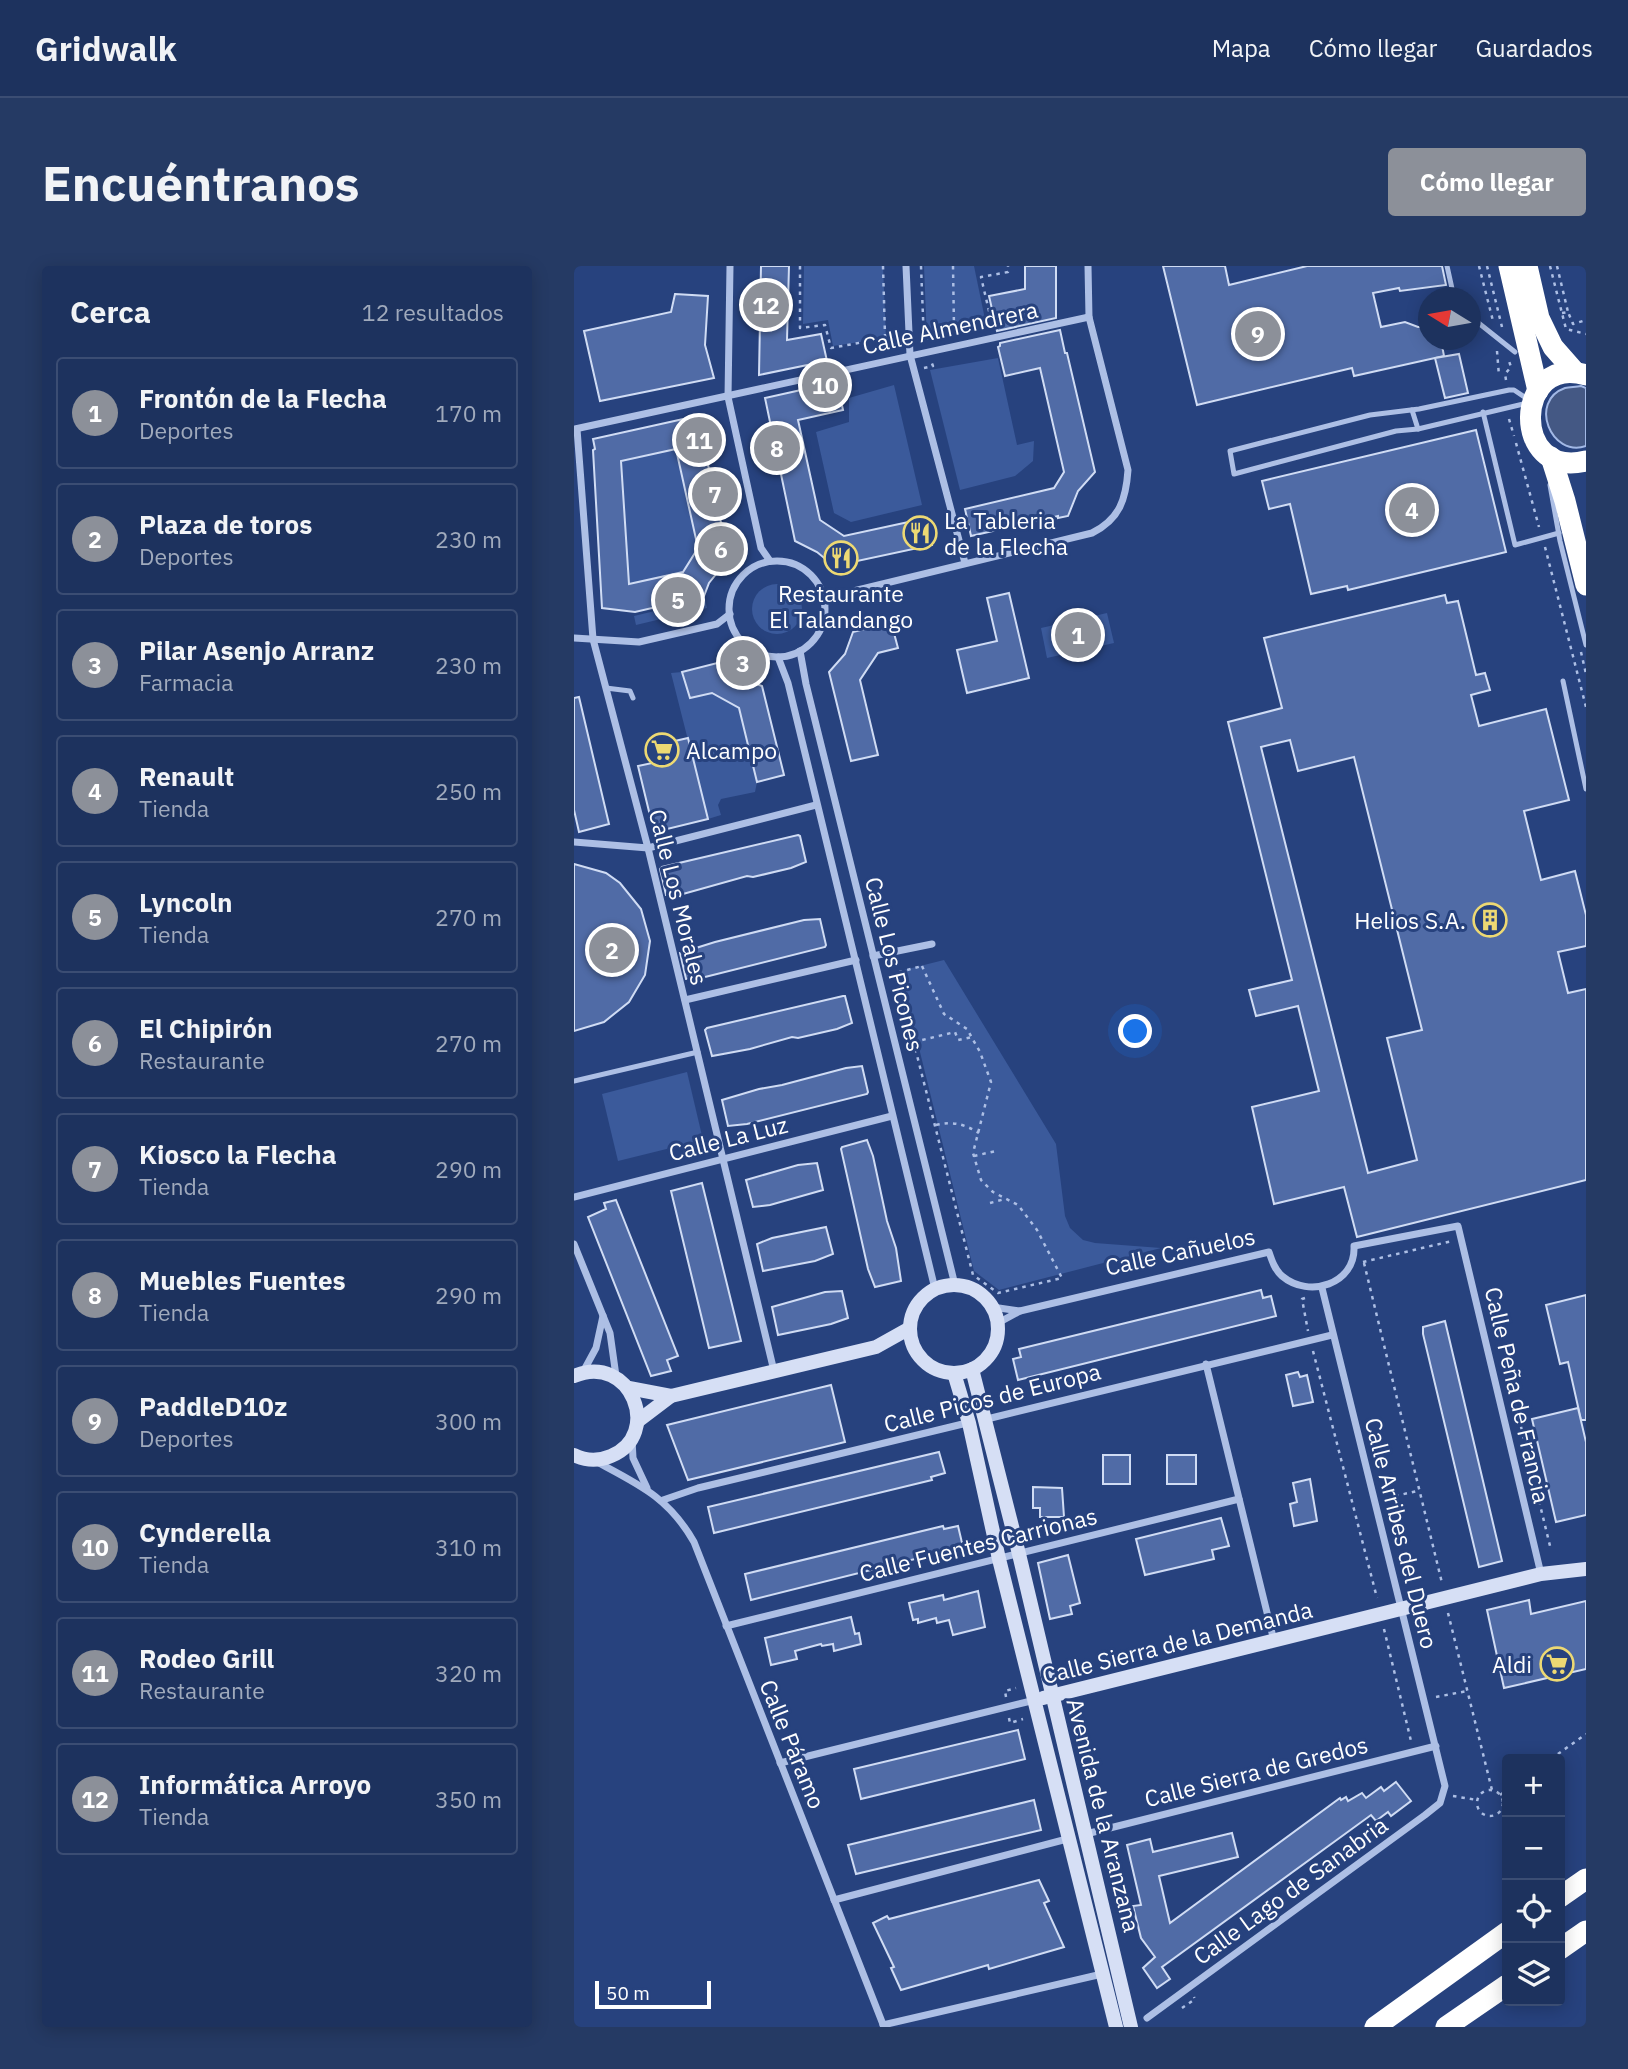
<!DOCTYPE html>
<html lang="es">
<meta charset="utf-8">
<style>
:root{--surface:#1d325e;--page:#253a64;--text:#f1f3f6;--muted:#a0aabc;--line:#3b4d73;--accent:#8c9099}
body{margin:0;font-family:"IBM Plex Sans",sans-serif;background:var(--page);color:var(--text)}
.controls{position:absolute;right:21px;bottom:21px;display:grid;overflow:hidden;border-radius:7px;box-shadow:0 4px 18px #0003}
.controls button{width:63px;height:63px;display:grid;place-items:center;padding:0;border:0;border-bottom:2px solid var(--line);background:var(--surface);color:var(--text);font:35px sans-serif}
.compass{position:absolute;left:844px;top:21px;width:63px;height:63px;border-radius:50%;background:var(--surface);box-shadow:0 4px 18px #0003;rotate:281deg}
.scale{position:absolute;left:21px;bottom:18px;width:116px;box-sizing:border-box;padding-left:7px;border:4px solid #fff;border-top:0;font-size:19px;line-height:24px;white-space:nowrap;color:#fff;-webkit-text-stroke:5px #27427e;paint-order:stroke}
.you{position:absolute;left:562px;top:766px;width:24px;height:24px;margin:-18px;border:5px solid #fff;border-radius:50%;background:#1a73e8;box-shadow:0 0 0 10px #1a73e833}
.badge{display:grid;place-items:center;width:46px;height:46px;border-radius:50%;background:var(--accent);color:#fff;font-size:23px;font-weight:700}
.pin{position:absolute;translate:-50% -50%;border:4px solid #fff;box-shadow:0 2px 7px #0006}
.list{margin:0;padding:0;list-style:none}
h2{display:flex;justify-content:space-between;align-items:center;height:91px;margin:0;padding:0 28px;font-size:30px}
h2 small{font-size:23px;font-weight:400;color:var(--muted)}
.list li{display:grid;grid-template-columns:46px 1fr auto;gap:21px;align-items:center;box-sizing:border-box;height:112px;margin:0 14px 14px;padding:0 14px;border:2px solid var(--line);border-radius:7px}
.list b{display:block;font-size:26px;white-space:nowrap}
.list p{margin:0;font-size:23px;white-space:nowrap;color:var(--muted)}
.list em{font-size:23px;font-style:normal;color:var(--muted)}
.icon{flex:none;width:38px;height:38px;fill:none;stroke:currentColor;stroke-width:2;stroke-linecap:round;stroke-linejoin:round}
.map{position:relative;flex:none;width:1012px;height:1761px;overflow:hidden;border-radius:7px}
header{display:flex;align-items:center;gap:42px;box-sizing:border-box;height:98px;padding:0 35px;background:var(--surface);border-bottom:2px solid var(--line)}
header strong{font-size:33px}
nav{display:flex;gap:38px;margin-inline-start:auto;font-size:24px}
.intro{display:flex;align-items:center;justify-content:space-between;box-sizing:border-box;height:168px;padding:0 42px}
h1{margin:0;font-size:49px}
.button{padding:18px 32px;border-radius:7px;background:var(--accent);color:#fff;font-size:24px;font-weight:700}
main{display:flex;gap:42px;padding:0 42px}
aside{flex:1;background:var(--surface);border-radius:7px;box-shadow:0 4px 18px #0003}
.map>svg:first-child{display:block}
.green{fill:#3b5a9b}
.water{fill:#445884;stroke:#a2b8e5;stroke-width:2}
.building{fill:#506ba6;stroke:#d0dcf4;stroke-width:2;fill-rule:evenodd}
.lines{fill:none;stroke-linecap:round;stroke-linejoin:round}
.path{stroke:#adbfe5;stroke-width:2.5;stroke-dasharray:3.5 5;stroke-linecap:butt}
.lane{stroke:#adbfe5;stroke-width:5}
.street{stroke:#adbfe5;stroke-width:7}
.secondary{stroke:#d6dff5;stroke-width:14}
.highway{stroke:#fff;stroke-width:21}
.labels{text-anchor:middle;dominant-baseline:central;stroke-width:6;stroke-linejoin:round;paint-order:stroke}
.street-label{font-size:23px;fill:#fff;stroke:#27427e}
.poi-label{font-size:23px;fill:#fff;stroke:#27427e;text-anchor:start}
</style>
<header>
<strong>Gridwalk</strong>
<nav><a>Mapa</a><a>Cómo llegar</a><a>Guardados</a></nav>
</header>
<div class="intro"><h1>Encuéntranos</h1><a class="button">Cómo llegar</a></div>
<main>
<aside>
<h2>Cerca<small>12 resultados</small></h2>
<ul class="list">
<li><span class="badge">1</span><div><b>Frontón de la Flecha</b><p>Deportes</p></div><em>170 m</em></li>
<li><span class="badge">2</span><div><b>Plaza de toros</b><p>Deportes</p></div><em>230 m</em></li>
<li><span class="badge">3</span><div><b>Pilar Asenjo Arranz</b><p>Farmacia</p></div><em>230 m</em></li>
<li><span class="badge">4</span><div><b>Renault</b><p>Tienda</p></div><em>250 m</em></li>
<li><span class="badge">5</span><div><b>Lyncoln</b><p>Tienda</p></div><em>270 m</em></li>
<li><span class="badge">6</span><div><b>El Chipirón</b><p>Restaurante</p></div><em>270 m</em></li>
<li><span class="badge">7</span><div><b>Kiosco la Flecha</b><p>Tienda</p></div><em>290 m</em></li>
<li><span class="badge">8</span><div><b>Muebles Fuentes</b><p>Tienda</p></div><em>290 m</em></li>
<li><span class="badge">9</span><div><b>PaddleD10z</b><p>Deportes</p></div><em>300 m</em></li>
<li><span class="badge">10</span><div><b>Cynderella</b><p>Tienda</p></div><em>310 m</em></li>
<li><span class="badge">11</span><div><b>Rodeo Grill</b><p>Restaurante</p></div><em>320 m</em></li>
<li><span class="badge">12</span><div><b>Informática Arroyo</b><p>Tienda</p></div><em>350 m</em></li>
</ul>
</aside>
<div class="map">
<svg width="1012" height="1761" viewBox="0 0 1012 1761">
<rect width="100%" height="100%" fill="#27427e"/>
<g class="green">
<polygon points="230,0 309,0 312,72 259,80 254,54 229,58"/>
<polygon points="350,0 400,0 413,63 353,74"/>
<polygon points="424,92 443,179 460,175 459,195 441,210 386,224 356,104"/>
<polygon points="320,119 348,239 277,256 260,247 242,166 275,156 275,132"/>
<polygon points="102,183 124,283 109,306 55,319 47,195"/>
<circle cx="203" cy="343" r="25"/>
<polygon points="131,333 133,342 62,359 60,350"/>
<polygon points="533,347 540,377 473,392 467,362"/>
<polygon points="108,406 116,432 138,427 165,442 183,516 181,526 147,533 144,539 147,549 134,553 97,407"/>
<polygon points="370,694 482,878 491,950 496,962 509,974 521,977 587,982 425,1024 400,1005 326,705"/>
<polygon points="113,806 129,874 44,895 28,828"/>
</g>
<path class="water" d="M1007,120L1012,122V180C977,192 954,135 991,122C996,121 1002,121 1007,120Z"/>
<g class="building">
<polygon points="187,0 215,0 213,74 247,68 253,95 185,109"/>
<polygon points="451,0 482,0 482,52 423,65 415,30 451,23"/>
<polygon points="589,0 651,0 655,19 733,0 868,0 872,19 826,25 825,22 799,27 807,61 831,56 844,61 855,61 855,74 867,74 870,90 780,110 778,102 623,139"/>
<polygon points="101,28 134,30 131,79 140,112 26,135 10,65 97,46"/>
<polygon points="486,64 491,87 493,87 521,206 504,225 494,250 484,252 484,250 397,270 391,243 480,222 490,206 466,102 431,110 424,81 426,80 426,77"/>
<polygon points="885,88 894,127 871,132 861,92"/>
<polygon points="263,116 269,144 224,154 246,254 270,270 353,252 358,279 260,300 243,286 221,275 191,132"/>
<path d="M123,150L155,292L135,317L130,330L61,346L28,342L19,184L21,183L19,173ZM102,183L124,282L109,306L55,318L47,195Z"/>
<polygon points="902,164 932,286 774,324 773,320 737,328 716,238 695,243 688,215"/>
<polygon points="435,327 455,412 393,427 383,384 423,375 413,332"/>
<path d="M871,329L873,337L884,335L902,409L911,407L916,424L897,429L905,460L972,443L995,534L950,545L967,614L1001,605L1012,649V680L984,686L994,727L1012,723V914L783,971L770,921L700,938L678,841L745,825L724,740L682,750L675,724L718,714L654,456L708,442L690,372ZM716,474L724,505L780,491L848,764L813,772L843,894L794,907L687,481Z"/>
<polygon points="317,356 324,382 304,387 286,414 304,489 277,495 255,406 271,388 279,366"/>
<polygon points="147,396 164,411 188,420 210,509 183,516 165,442 138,427 116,432 108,406"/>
<polygon points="5,431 35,558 5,566 0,544 0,432"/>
<polygon points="114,472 134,553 85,565 79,562 64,500 83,496 79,480"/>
<polygon points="224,569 226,570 232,596 217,602 179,611 173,610 109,628 92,629 86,603 88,601"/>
<polygon points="0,598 32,607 46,617 67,643 76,675 71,709 55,736 30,756 0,765"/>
<polygon points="246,653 252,679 251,681 131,711 112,713 106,687 141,676 230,654"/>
<polygon points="269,730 271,730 278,757 263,763 224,772 218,771 176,783 138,790 131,764 133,762"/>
<polygon points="288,800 294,826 293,828 173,858 154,860 148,834 185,823 208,819 272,802"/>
<polygon points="293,874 299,890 313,955 322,982 327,1015 301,1021 294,1003 267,883 268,881"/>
<polygon points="243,897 249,924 196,939 179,941 172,914 224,899"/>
<polygon points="128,917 167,1075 135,1082 97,925"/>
<polygon points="42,934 104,1090 93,1094 97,1105 77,1110 14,951 32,943 30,937"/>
<polygon points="252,961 259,988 241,995 189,1005 183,978 198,972"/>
<polygon points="687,1024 689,1032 697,1030 702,1050 444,1114 439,1093 447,1091 445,1083"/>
<polygon points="268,1025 274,1052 257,1058 204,1069 198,1041 251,1026"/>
<polygon points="1012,1029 1012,1154 1007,1154 994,1096 986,1098 972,1039"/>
<polygon points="871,1055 928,1295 905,1301 849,1068 849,1061"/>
<polygon points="724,1106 726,1111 733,1109 739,1136 719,1140 712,1109"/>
<polygon points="257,1119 271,1176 114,1214 93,1159"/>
<polygon points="1004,1142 1012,1176 1012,1249 982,1256 958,1153"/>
<polygon points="365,1186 371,1207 357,1211 358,1214 140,1267 134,1241"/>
<rect x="529" y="1189" width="27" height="29"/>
<rect x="593" y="1189" width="29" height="29"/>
<polygon points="736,1213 743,1255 720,1260 716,1238 723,1236 719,1217"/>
<polygon points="459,1221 488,1222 490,1251 466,1251 466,1242 459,1242"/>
<polygon points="647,1252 655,1280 638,1284 640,1293 571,1309 562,1273"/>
<polygon points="369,1260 370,1263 384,1260 389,1281 177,1334 171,1308"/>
<polygon points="494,1289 506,1337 496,1340 498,1348 476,1353 464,1297"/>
<polygon points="404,1325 411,1361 379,1369 375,1354 363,1357 362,1352 344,1357 344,1353 339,1354 335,1337 369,1329 370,1334"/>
<polygon points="955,1334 957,1348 1012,1335 1012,1403 930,1422 913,1344"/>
<polygon points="277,1351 281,1368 285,1367 287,1378 260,1385 259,1378 248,1380 247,1378 221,1385 223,1393 197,1399 191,1372"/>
<polygon points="444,1464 451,1493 287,1533 280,1503"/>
<polygon points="822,1516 837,1535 817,1550 814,1546 802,1555 797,1549 588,1701 596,1713 583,1722 569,1702 581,1691 567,1672 559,1640 567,1639 553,1579 576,1573 579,1586 658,1567 664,1591 585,1610 596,1657 766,1532 767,1534 772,1531 774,1535 788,1527 792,1532 807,1521 810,1525"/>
<polygon points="460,1534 467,1564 282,1608 274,1579"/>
<polygon points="465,1614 475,1635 470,1637 490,1681 415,1703 414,1699 327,1724 317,1702 320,1701 299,1657 313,1650 315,1653"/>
</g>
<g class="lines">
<g class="path">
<polyline points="226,0 226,62 251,59 257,82 312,72 324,72"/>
<polyline points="309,0 311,69 316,83"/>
<polyline points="347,0 350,76"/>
<polyline points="379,0 380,61 416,51"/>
<polyline points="905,0 919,55"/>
<polyline points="913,0 928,61"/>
<polyline points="976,0 992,63 1012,68"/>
<polyline points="983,0 994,46"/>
<polyline points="988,47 994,46 999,58 1012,54"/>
<polyline points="419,62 407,11 434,6 434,0"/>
<polyline points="923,85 925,110"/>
<polyline points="350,102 359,100 357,95"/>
<polyline points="932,114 931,108 937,101 935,95"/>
<polyline points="935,153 940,170"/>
<polyline points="942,177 965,261"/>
<polyline points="971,281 1012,441"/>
<polyline points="1007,386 1012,408"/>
<polygon points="348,700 370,748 393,763 406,786 417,816 399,887 407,914 419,926 444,939 463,964 488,1012 424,1027 399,1009 322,707"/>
<polyline points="340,776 381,766 384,774 398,771"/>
<path d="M362,859C379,855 390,858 405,867"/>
<polyline points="400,890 422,885"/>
<polyline points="416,937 431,933"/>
<polyline points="789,996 878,975"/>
<polyline points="790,997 868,1317"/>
<polyline points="731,1032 728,1033 734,1065"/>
<polyline points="739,1085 803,1332"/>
<polyline points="941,1136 976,1280 973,1281"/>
<polyline points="813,1232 843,1225"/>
<polyline points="874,1347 918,1524"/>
<polyline points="810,1363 837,1475"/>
<polyline points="432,1431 431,1425 442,1422"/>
<polyline points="862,1431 893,1425"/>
<polyline points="435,1452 436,1457 449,1453"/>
<polyline points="977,1493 1012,1468"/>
<circle cx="916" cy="1537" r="13"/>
<polyline points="926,1529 933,1524"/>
<polyline points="879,1530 903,1534"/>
<polyline points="608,1742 621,1733 620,1731"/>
</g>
<g class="lane">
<polyline points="873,0 879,27 882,32"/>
<polyline points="897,51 941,86"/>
<polygon points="935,124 940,124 958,136 844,163 822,165 660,208 656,185 796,149 845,143"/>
<polyline points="838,144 844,163"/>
<polyline points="909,146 941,279 985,267"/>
<polyline points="976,219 986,275 1012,379"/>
<polyline points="989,415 1012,523"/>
<polyline points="32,422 56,425 59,432"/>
<polyline points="0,815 124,786"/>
</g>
<g class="street">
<polyline points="156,0 154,131 187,282 196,295"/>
<polyline points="332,0 336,89 391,297"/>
<polyline points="1,163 515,51"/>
<polyline points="3,163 19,373 74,582 200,1105"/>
<circle cx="203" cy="343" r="48"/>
<path d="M251,337L263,329L518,267C546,253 552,233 554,204L515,51L514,0"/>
<polyline points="0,372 65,376 143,358 156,348"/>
<polyline points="226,385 232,418 381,1019"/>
<polyline points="204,391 214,417 361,1023"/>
<polyline points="0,576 74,582 242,539"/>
<polyline points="299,690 358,678"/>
<polyline points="111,734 282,694"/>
<polyline points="0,931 318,850"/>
<polyline points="0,978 36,1067 42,1110"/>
<polyline points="418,1041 446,1045"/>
<path d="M424,1057L446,1045L695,986C698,995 701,1004 708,1010C735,1033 782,1018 780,980L884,960L967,1308"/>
<polyline points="632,1098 700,1375"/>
<polyline points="9,1106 22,1082 29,1050"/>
<polyline points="409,1154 758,1069"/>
<polyline points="58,1174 59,1192 73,1222"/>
<path d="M23,1196C66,1219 95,1232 120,1276L310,1761"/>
<polyline points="89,1234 124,1222 397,1156"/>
<polyline points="152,1360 665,1233"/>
<polyline points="206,1497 461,1434"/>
<polyline points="512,1568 862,1480"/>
<polyline points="260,1634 493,1573"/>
<polyline points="573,1752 851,1549 866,1537 871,1520 748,1022"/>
<polyline points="309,1759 528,1708"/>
</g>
<g class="secondary">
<circle cx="380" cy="1063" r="44"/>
<polyline points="398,1103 445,1288 557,1761"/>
<polyline points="380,1107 395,1157 425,1293 542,1761"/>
<path d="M0,1110C57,1086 89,1169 37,1190C25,1195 12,1195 0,1189"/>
<polyline points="55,1122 97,1130"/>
<polyline points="64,1155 97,1130 302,1081 336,1062"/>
<polyline points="469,1432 967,1308 1012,1303"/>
</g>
<g class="highway">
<polyline points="935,0 964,125"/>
<polyline points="953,0 965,52 979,81 1001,106"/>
<path d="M1012,109C940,87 936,214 1012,195"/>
<polyline points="977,191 991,235 1012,319"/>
<polyline points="986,1631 1012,1613"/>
<polyline points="986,1683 1012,1665"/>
<polyline points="801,1761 933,1666"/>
<polyline points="872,1761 933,1719"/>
</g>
</g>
<defs>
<symbol id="restaurant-ring" viewBox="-11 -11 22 22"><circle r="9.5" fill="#27427e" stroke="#edd973" stroke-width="1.5"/><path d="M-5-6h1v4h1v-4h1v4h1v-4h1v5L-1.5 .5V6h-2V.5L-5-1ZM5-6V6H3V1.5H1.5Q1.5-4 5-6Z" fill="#edd973"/></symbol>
<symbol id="supermarket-ring" viewBox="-11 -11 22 22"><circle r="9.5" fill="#27427e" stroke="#edd973" stroke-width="1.5"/><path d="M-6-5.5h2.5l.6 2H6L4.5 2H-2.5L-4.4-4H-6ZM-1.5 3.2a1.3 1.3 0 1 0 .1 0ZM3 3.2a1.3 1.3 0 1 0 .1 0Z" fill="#edd973"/></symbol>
<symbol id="building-ring" viewBox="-11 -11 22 22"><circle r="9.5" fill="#27427e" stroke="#edd973" stroke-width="1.5"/><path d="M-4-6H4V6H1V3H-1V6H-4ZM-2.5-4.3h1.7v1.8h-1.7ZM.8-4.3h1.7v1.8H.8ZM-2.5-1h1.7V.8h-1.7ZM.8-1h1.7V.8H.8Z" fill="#edd973"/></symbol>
</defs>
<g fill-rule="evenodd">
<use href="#restaurant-ring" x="327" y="248" width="38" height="38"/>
<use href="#restaurant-ring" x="248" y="273" width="38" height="38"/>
<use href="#supermarket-ring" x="69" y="465" width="38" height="38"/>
<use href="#building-ring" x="897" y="635" width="38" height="38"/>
<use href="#supermarket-ring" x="964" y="1379" width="38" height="38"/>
</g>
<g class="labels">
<g class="street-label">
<text transform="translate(376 61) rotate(-12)">Calle Almendrera</text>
<text transform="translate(105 631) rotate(76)">Calle Los Morales</text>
<text transform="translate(321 698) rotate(76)">Calle Los Picones</text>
<text transform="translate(154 872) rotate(-14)">Calle La Luz</text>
<text transform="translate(606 985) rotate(-12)">Calle Cañuelos</text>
<text transform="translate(944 1129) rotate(77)">Calle Peña de Francia</text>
<text transform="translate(418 1131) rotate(-14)">Calle Picos de Europa</text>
<text transform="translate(828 1267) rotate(76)">Calle Arribes del Duero</text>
<text transform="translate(404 1278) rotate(-14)">Calle Fuentes Carrionas</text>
<text transform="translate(603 1376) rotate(-14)">Calle Sierra de la Demanda</text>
<text transform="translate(219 1478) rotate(68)">Calle Páramo</text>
<text transform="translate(682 1505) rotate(-14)">Calle Sierra de Gredos</text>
<text transform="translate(530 1549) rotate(76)">Avenida de la Aranzana</text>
<text transform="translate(716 1624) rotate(-36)">Calle Lago de Sanabria</text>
</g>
<g class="poi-label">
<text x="370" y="254">La Tableria<tspan x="370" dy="26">de la Flecha</tspan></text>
<text x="267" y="327" text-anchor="middle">Restaurante<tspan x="267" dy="26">El Talandango</tspan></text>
<text x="112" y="484">Alcampo</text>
<text x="892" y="654" text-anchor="end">Helios S.A.</text>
<text x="958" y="1398" text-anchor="end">Aldi</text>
</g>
</g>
</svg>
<div class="controls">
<button>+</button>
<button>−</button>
<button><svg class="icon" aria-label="locate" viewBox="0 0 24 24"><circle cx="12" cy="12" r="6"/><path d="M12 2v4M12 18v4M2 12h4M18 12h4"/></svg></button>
<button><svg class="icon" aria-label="layers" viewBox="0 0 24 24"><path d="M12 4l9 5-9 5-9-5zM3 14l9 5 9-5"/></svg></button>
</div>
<svg class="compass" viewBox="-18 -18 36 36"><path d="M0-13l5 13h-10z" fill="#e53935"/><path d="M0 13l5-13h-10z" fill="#a0aabc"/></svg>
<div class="scale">50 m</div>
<div class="you"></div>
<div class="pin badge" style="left:504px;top:369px">1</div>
<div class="pin badge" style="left:38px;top:684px">2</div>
<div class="pin badge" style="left:169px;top:397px">3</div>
<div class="pin badge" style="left:838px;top:244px">4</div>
<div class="pin badge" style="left:104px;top:334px">5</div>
<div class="pin badge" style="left:147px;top:283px">6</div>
<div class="pin badge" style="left:141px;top:228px">7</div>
<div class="pin badge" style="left:203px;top:182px">8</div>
<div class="pin badge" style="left:684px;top:68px">9</div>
<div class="pin badge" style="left:251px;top:119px">10</div>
<div class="pin badge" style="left:125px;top:174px">11</div>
<div class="pin badge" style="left:192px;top:39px">12</div>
</div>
</main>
